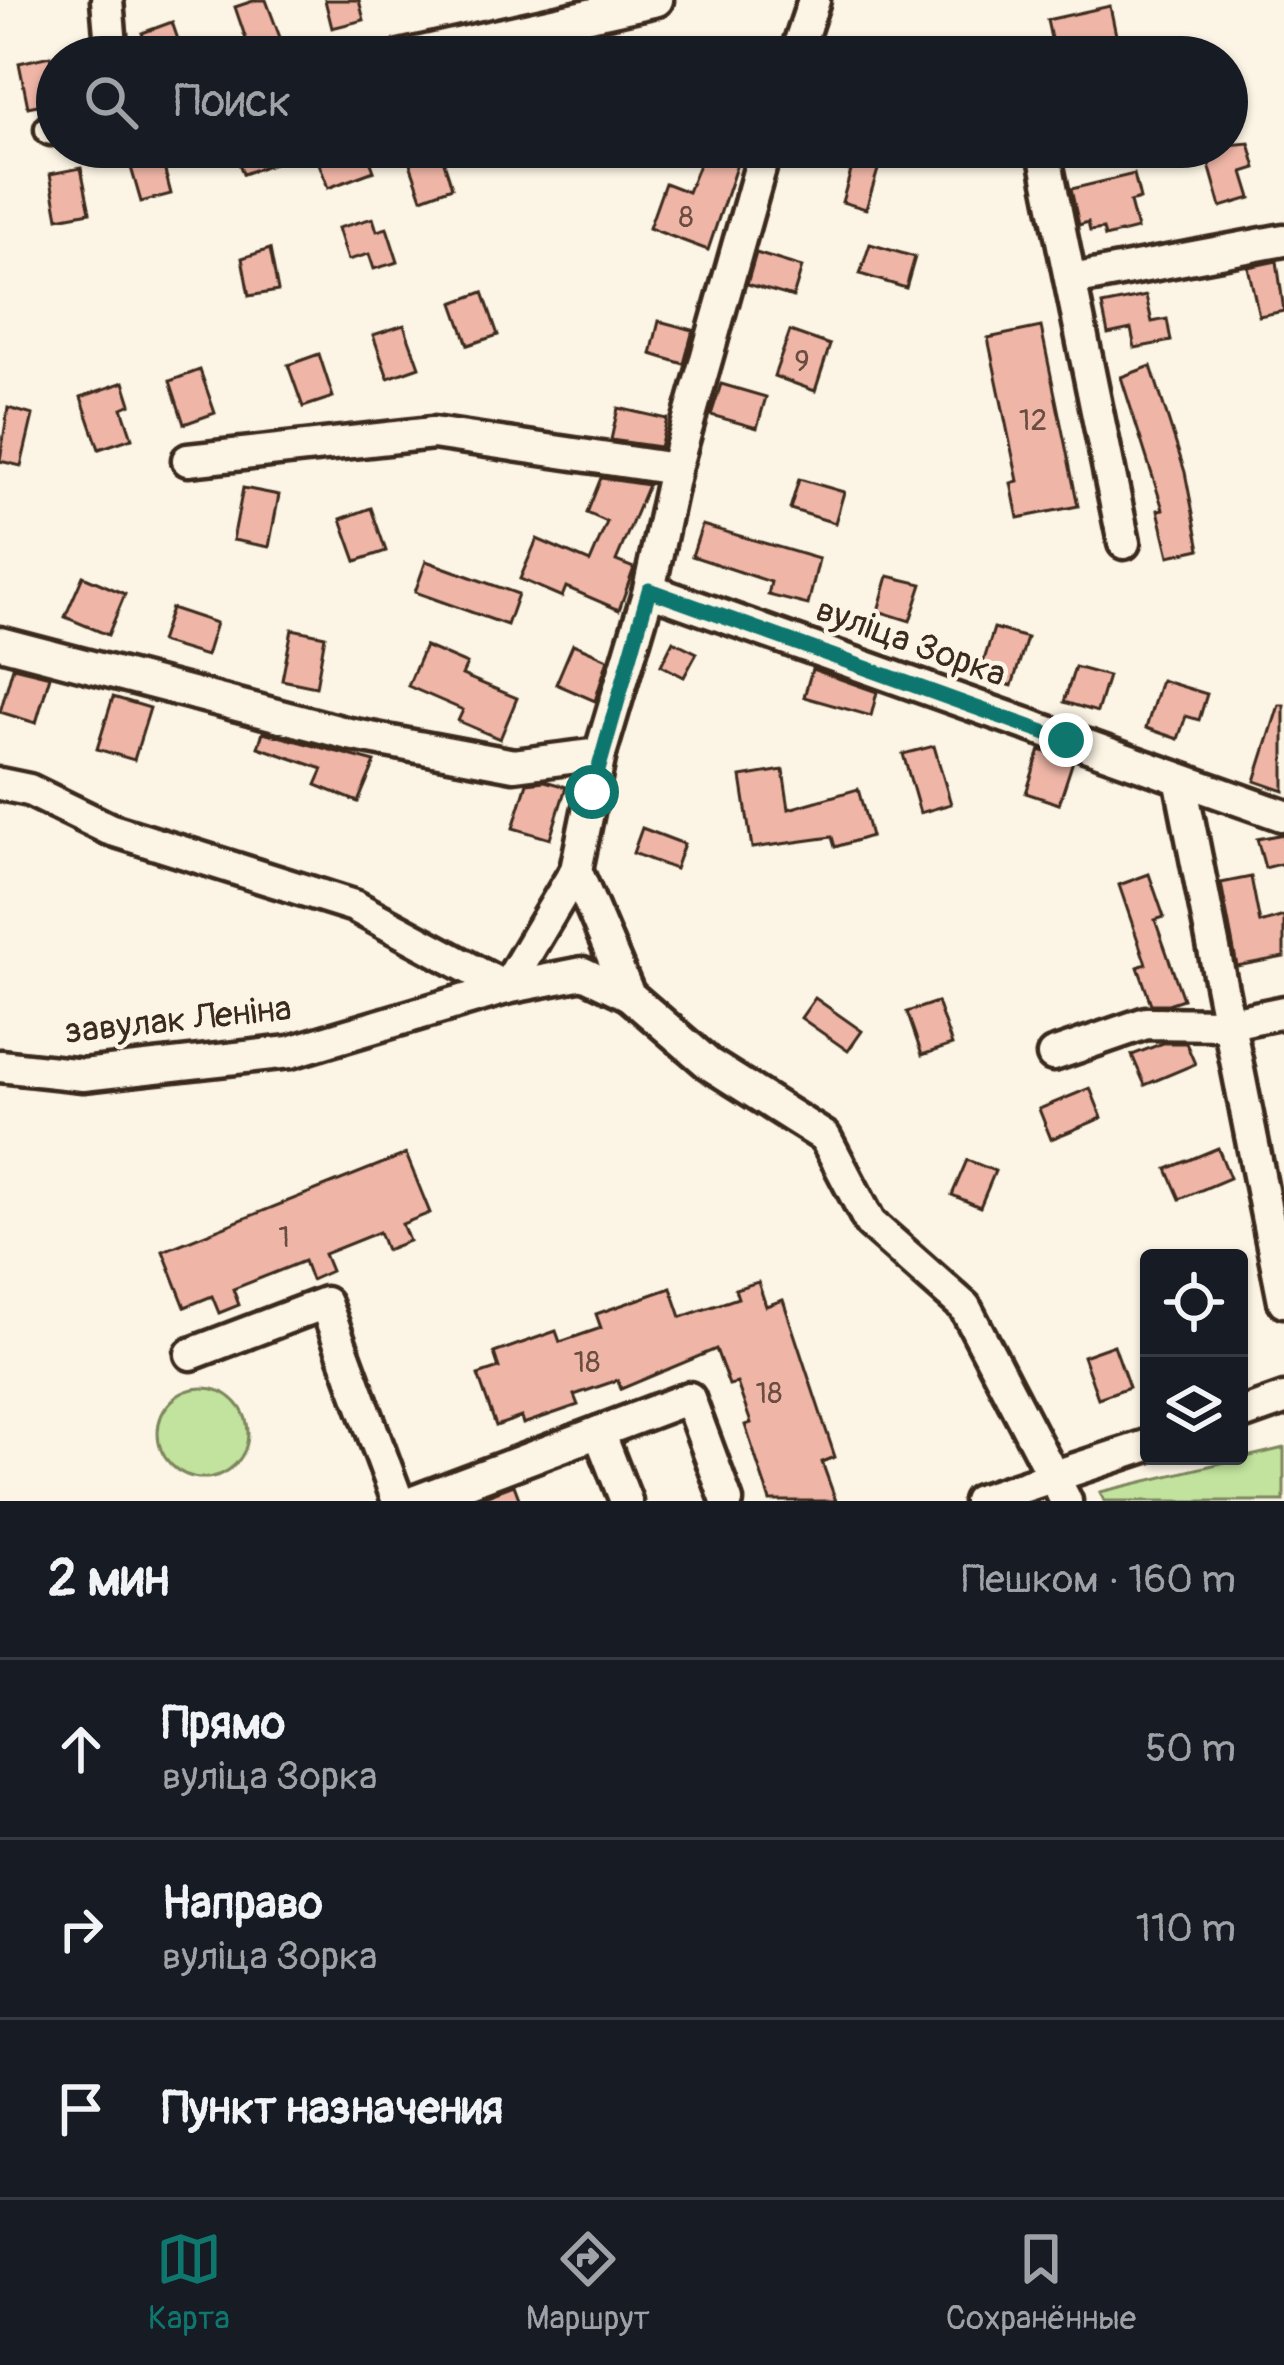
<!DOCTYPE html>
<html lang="ru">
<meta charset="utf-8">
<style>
:root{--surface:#171b24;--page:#20242c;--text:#f1f3f6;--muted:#9ea1a6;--line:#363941;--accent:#0f766e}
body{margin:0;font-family:Pangolin,sans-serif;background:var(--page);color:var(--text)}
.controls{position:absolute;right:36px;bottom:36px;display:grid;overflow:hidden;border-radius:12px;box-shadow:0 3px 9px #0004}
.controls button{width:108px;height:108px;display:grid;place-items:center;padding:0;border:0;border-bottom:3px solid var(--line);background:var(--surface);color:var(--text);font:60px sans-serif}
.stop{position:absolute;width:36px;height:36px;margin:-27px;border:9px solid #0f766e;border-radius:50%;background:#fff}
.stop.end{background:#0f766e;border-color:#fff;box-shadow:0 3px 12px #0008}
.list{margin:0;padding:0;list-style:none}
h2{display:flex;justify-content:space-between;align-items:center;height:156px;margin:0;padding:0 48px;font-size:51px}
h2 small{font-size:39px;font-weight:400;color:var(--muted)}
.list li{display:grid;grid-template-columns:78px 1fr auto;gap:36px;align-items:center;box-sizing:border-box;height:180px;padding:0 48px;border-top:3px solid var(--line)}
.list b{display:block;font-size:45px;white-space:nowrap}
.list p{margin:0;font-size:39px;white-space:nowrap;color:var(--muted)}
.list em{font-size:39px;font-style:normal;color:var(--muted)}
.icon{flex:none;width:66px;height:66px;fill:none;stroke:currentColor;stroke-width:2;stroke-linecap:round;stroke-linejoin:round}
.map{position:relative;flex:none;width:1284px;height:1501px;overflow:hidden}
.search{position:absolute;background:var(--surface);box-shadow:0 3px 9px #0004;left:36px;right:36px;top:36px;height:132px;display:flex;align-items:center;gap:30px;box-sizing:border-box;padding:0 42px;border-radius:66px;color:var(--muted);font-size:45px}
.sheet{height:696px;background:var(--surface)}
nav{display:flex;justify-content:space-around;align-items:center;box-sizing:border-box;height:168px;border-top:3px solid var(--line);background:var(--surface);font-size:33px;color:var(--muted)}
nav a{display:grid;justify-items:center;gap:6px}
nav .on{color:var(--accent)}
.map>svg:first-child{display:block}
.green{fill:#c1e39d;stroke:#7e865e;stroke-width:3}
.building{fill:#efb6a7;stroke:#3b2a1e;stroke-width:3}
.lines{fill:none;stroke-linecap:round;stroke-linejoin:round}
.minor-casing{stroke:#3b2a1e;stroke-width:39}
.minor{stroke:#fcf5e5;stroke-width:30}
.route{stroke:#0f766e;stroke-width:15}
.labels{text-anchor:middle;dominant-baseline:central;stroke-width:9;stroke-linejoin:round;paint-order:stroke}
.number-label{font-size:30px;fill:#684d40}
.street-label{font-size:36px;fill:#3b2a1e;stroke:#fcf5e5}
</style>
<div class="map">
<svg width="1284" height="1501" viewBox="0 0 1284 1501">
<rect width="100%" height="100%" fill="#fcf5e5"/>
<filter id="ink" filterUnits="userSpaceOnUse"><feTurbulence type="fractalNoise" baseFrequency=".00833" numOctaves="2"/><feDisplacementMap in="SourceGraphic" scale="24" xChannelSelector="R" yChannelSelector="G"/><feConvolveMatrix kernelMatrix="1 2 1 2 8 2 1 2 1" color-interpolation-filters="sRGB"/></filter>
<g filter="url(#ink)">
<g class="green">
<circle cx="203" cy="1433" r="45"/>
<polygon points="1284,1448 1284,1501 1104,1501 1100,1492"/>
</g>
<g class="building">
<polygon points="256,0 266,0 281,40 250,51 235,7"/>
<polygon points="325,0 359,0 364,20 332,28"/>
<polygon points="1110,6 1117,40 1088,46 1091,57 1055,57 1047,20"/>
<polygon points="172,22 184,57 150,57 142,33"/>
<polygon points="50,56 57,101 28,107 19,63"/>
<polygon points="1249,143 1256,168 1243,172 1251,198 1221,207 1204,147"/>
<polygon points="233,147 309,147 309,151 243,174"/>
<polygon points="329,147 365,147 374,171 328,188 315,152"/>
<polygon points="439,147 452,187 422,198 407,155"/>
<polygon points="706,147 739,158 708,250 649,228 665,183 688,192"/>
<polygon points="836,147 885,147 866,209 842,202 851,171 831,165"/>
<polygon points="159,148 171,194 141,202 128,157"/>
<polygon points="81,168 90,212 58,218 50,174"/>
<polygon points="1134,174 1140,199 1130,202 1137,229 1105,237 1103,229 1090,231 1088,222 1079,225 1071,189"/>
<polygon points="373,218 377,231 387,228 398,262 374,269 369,254 348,260 338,228"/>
<polygon points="870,244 915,257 906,288 860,274"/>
<polygon points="270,249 278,291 249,296 242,258"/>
<polygon points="756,253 802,267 793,297 747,284"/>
<polygon points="1277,261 1284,311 1259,316 1248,267"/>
<polygon points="483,292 498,335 468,345 453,303"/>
<polygon points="1146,296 1152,322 1167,319 1171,341 1135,348 1131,329 1108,334 1102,305"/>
<polygon points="659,321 693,330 684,364 651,354"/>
<polygon points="404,325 419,367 388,378 373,335"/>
<polygon points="1041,327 1078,506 1018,518 1011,483 1018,481 988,338"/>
<polygon points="790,331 830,345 815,391 774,376"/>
<polygon points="319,354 333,397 303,407 288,365"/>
<polygon points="1151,366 1185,472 1200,549 1169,556 1158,510 1163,509 1121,377"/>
<polygon points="200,370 215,413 184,424 170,381"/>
<polygon points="124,382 131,404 122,408 132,438 99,449 81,397"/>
<polygon points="721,384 766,397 757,428 711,415"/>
<polygon points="8,408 33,415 21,466 0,461"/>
<polygon points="618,408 667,419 660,447 611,440"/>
<polygon points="601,478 648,485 616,561 634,568 619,610 566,587 562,597 520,579 537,539 590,562 607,522 587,513"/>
<polygon points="799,479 844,492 835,523 790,509"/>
<polygon points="243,488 279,495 269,547 233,540"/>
<polygon points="371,508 386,551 356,561 341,519"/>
<polygon points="702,525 819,559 808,605 768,595 771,582 692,556"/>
<polygon points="426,561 518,594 507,625 415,592"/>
<polygon points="83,576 125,594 108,635 65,617"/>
<polygon points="888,576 922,584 910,621 878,611"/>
<polygon points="171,608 216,623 206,656 160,642"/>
<polygon points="994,628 1027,638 1012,686 979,676"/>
<polygon points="292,629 325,636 316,687 282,680"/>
<polygon points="673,641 697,653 684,677 661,665"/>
<polygon points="573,644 608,659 595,701 556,684"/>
<polygon points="425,646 467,664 462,675 517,698 500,739 458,721 463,710 408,686"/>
<polygon points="13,667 50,676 36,723 0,712"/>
<polygon points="1075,667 1108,676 1097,712 1064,702"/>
<polygon points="812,669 877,692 871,716 804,697"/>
<polygon points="1161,680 1207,694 1199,720 1186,716 1178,739 1146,728"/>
<polygon points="113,697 150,708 134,760 97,749"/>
<polygon points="1279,705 1284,705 1284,791 1255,781"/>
<polygon points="263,732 375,762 358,802 316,785 323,769 258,747"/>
<polygon points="934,746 951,804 920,813 903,754"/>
<polygon points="1040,750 1073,761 1059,804 1026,793"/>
<polygon points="783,770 789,809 858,789 871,836 835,847 832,837 752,848 741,777"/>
<polygon points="545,781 566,787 550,839 513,828 527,783"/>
<polygon points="642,828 684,844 675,869 633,853"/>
<polygon points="1284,834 1284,863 1265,868 1257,839"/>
<polygon points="1149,874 1164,917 1155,920 1183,999 1168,1004 1151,1004 1138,967 1146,964 1119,885"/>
<polygon points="1251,877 1260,923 1284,916 1284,957 1237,966 1221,883"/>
<polygon points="815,998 862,1031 848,1051 801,1018"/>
<polygon points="937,1002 952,1045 922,1055 907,1012"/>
<polygon points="1163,1043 1186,1043 1195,1064 1145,1085 1132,1055"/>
<polygon points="1090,1088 1102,1118 1051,1139 1039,1109"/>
<polygon points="1218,1148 1230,1178 1180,1199 1167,1169"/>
<polygon points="406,1154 430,1213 402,1224 409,1241 386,1250 379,1232 324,1254 331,1271 311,1280 304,1261 233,1289 239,1305 219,1313 212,1296 185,1307 163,1251"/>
<polygon points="967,1160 995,1171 980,1207 952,1195"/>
<polygon points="758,1282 766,1306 783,1300 835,1457 822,1462 836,1501 770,1501 745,1425 751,1423 737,1383 729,1385 716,1349 621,1389 618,1380 574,1395 578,1405 523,1424 521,1417 496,1426 478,1375 499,1368 494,1353 556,1331 560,1342 601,1328 596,1314 671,1288 681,1317 738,1298 735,1289"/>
<polygon points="1114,1345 1129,1387 1098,1398 1083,1356"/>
<polygon points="514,1485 520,1501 471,1501"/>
</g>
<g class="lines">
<defs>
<g id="minor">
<polyline points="107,0 112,57"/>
<polyline points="400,57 657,0"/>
<polyline points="795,57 814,0"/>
<polyline points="51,129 57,128"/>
<polyline points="1043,147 1124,543"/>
<polyline points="1072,280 1284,240"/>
<polyline points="188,460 433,433 675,469"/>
<polyline points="649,590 1282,815"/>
<polyline points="0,643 349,734 514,765 600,754"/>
<polyline points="1181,783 1284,1301"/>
<polyline points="0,784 29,790 109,829 354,906 506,988 583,973 629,995"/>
<polyline points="576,870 629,995 709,1064 825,1137 870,1223 965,1307 1066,1501"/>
<polyline points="1053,1055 1146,1023 1226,1024 1284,1012"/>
<polyline points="0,1066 83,1075 290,1052 506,988 576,870 600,754 649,590 675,469 766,147"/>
<polyline points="191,1354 325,1303 398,1501"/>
<polyline points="1239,1415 1284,1399"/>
<polyline points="599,1432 626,1501"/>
<polyline points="416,1501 689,1398 727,1501"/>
<polyline points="979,1501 1149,1445"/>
</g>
</defs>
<use href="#minor" class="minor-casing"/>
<use href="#minor" class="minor"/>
</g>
</g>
<g class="lines" filter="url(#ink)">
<polyline class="route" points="592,792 649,590 1066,740"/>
</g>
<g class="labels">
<g class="number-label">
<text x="686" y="217">8</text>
<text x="802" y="361">9</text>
<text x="1033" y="420">12</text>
<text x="284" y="1237">1</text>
<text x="587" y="1362">18</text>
<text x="769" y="1393">18</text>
</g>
<g class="street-label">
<text transform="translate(911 642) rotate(20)">вуліца Зорка</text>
<text transform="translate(178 1020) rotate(-6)">завулак Леніна</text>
</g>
</g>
</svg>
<div class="controls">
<button><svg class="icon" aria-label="locate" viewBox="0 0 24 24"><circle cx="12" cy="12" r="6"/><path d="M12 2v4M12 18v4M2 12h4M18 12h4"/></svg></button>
<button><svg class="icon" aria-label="layers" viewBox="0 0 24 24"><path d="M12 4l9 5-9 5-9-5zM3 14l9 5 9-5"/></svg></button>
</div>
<div class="stop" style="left:592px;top:792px"></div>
<div class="stop end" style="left:1066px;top:740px"></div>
<div class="search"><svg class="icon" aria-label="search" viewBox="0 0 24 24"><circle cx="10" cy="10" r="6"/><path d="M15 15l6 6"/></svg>Поиск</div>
</div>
<section class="sheet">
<h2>2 мин<small>Пешком · 160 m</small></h2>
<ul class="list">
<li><svg class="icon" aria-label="ahead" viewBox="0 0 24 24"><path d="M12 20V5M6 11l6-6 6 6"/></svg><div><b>Прямо</b><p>вуліца Зорка</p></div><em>50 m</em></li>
<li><svg class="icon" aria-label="right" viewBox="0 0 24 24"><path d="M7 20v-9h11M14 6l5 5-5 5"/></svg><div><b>Направо</b><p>вуліца Зорка</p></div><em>110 m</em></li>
<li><svg class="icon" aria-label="arrive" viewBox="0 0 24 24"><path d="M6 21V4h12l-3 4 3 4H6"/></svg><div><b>Пункт назначения</b></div></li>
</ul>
</section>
<nav>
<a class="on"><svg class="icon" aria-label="map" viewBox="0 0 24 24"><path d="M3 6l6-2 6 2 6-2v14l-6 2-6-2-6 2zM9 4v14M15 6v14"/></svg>Карта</a>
<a><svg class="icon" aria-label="directions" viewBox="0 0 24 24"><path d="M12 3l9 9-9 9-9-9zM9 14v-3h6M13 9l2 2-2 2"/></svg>Маршрут</a>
<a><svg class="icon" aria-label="saved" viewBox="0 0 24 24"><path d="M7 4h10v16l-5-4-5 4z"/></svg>Сохранённые</a>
</nav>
